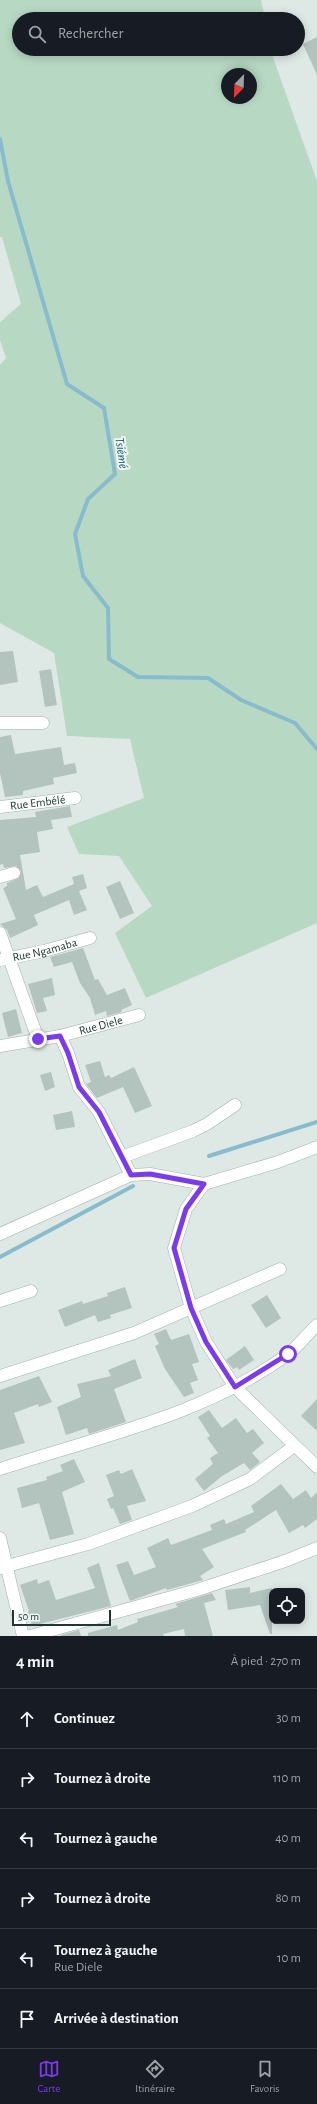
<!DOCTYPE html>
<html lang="fr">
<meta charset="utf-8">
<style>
:root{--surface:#171b24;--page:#20242c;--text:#f1f3f6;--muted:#9ea1a6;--line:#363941;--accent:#7c3aed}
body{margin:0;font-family:"Alegreya Sans",sans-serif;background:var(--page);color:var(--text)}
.controls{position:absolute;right:12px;bottom:12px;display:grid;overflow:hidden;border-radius:8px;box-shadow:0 2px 10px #0003}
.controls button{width:36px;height:36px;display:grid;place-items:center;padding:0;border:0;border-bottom:1px solid var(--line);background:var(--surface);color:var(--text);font:20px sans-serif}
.compass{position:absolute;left:221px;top:68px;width:36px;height:36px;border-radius:50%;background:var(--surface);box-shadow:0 2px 10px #0003;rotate:203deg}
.scale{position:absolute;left:12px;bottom:10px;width:99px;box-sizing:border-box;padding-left:4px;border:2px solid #203733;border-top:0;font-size:11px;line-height:14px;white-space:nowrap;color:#203733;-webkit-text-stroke:3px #eef6f2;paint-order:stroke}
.stop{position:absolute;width:12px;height:12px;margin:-9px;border:3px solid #7c3aed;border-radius:50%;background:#fff}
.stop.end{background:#7c3aed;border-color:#fff;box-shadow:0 1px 4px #0008}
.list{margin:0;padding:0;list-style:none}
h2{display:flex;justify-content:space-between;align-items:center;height:52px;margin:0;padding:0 16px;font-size:17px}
h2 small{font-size:13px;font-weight:400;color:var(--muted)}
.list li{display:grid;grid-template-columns:26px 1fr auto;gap:12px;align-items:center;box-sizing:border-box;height:60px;padding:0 16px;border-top:1px solid var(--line)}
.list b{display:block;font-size:15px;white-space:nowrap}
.list p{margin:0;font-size:13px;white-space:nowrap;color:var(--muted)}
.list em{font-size:13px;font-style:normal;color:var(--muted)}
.icon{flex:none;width:22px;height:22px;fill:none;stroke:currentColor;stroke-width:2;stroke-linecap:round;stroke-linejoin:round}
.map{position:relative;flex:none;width:317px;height:1636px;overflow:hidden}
.search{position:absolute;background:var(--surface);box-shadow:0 2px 10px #0003;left:12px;right:12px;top:12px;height:44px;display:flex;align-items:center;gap:10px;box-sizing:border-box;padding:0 14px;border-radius:22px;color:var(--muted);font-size:15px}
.sheet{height:412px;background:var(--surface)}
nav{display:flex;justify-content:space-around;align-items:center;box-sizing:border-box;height:56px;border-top:1px solid var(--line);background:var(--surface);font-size:11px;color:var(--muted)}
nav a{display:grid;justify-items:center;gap:2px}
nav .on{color:var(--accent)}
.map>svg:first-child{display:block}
.green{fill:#b7d9c3;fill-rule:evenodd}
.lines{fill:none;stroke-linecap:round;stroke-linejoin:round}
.stream{stroke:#88bccc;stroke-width:4}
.building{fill:#b3c3be}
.street-casing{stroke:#a1b0ac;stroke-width:13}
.street{stroke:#fff;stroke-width:12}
.route{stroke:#7c3aed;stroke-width:5}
.labels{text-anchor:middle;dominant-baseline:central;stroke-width:4;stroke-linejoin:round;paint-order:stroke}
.street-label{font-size:12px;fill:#203733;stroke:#eef6f2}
.water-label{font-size:13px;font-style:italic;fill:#1e5b6f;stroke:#eef6f2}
</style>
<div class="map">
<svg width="317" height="1636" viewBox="0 0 317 1636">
<rect width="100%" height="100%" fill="#dee9e5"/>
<path class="green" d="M0,0H261L265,19H19V49H270L317,181V923L146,998L115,933L152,906L119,856L79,854L67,827L144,798L130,739L67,736L54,653L0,623V365L6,358L0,340V322L21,304L2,237H0ZM227,74H251V98H227Z"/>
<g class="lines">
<g class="stream">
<polyline points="0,139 8,181 67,384 104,408 115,474 88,499 75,534 83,576 108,608 109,659 138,677 208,678 241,700 295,723 317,749"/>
<polyline points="209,1156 317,1122"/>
<polyline points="0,1257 133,1186"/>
</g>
</g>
<g class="building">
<polygon points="317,37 317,75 303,44"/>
<polygon points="13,651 18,682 0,685 0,652"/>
<polygon points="51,669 57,705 45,707 39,671"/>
<polygon points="11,735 15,754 61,747 64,765 75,763 77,773 53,778 54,784 23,791 23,795 5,797 0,773 0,737"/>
<polygon points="70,806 72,817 51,820 53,829 37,832 40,852 20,855 26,890 37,885 43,897 74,884 72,877 83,874 87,888 79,891 87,910 74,915 69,900 34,915 38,925 10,938 7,930 0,924 16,919 3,888 7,886 7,883 19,878 21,871 16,866 4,868 3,864 0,865 0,820 36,817 35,812"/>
<polygon points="120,881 134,913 120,919 106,887"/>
<polygon points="83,948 95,980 98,979 107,995 125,988 132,1005 121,1010 122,1012 107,1016 106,1011 95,1015 90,998 80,983 72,962 54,967 50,957"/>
<polygon points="52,978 55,995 43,998 47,1011 37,1013 28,984"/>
<polygon points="16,1009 22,1033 8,1037 2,1013"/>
<polygon points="100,1061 105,1077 109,1075 111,1078 134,1067 152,1106 135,1113 123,1087 97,1098 86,1084 91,1082 85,1065"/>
<polygon points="51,1072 55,1087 45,1091 40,1075"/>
<polygon points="72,1111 75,1127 56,1130 53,1115"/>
<polygon points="125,1287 132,1308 110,1315 111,1318 98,1322 95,1315 65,1327 58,1310 82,1301 83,1304 108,1296 107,1293"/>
<polygon points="267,1295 281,1318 266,1328 251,1305"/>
<polygon points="166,1329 171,1340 189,1334 199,1362 192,1364 198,1380 190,1383 194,1393 184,1397 165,1369 155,1346 159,1344 154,1334"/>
<polygon points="245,1346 254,1360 239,1370 237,1367 233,1369 226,1360"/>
<polygon points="135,1359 142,1378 114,1389 126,1422 89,1434 87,1428 66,1435 57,1407 81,1397 77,1384 111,1376 108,1370"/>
<polygon points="39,1376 52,1402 39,1407 38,1404 14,1413 25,1443 0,1450 0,1390"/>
<polygon points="317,1399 317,1431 301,1416"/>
<polygon points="209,1410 222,1428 236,1418 247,1433 253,1429 264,1443 252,1453 260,1462 250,1470 244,1463 222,1476 204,1491 195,1479 213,1464 210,1458 218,1453 207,1438 210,1436 198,1417"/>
<polygon points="74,1459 85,1482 62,1492 74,1534 50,1540 39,1503 22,1508 17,1488 47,1480 46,1477 63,1471 60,1465"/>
<polygon points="132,1469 146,1501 127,1506 132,1520 120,1524 113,1508 111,1509 107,1499 114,1496 106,1475 119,1470 121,1474"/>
<polygon points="281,1484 293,1499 306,1490 311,1498 317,1492 317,1519 305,1528 303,1525 289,1533 276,1510 245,1530 246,1532 202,1549 214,1567 200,1576 203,1580 167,1590 166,1588 130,1601 116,1565 128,1561 134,1575 156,1567 147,1548 168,1538 171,1545 212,1530 210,1525 224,1519 226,1524 254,1512 251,1506"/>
<polygon points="99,1563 111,1606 32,1626 28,1611 29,1611 20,1585 37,1579 38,1584 49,1580 56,1600 95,1588 87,1568"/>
<polygon points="250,1587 250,1593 272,1588 272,1634 270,1634 260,1605 228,1610 225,1590"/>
<polygon points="212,1593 216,1600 204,1603 213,1636 185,1636 184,1629 163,1634 164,1636 88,1636 88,1633 117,1625 118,1630 138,1622 137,1619 178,1607 175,1604"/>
<polygon points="79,1630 81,1636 61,1636 61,1635"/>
</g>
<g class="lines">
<defs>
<g id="street">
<polyline points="0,723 43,723"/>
<path id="s1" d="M0,807L75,798"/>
<polyline points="0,877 14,873"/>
<polyline points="0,933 38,1039"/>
<path id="s2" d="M0,960L44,951L90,938"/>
<polyline points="60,1036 68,1053 79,1087 99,1112 131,1175"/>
<path id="s3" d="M0,1046L60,1036L139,1015"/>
<polyline points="317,1147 278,1162 204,1184 186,1209 174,1248 191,1308 206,1342 235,1387 317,1467"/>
<polyline points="122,1157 193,1131 207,1124 235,1105"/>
<polyline points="0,1234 131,1175 150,1174 204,1184"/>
<polyline points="0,1301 31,1291"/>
<polyline points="0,1376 134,1333 280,1269"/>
<path d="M0,1469C97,1437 202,1416 287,1355C298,1347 307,1334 317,1325"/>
<polyline points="0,1538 23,1636"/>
<polyline points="0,1568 88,1544 192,1506 250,1479 294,1446"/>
<polyline points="30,1636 197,1590 285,1561 317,1548"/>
</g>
</defs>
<use href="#street" class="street-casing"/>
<use href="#street" class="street"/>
</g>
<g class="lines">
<polyline class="route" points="38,1039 60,1036 68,1053 79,1087 99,1112 131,1175 150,1174 204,1184 186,1209 174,1248 191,1308 206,1342 235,1387 288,1354"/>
</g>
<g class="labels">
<g class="street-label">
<text stroke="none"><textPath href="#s1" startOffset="38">Rue Embélé</textPath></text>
<text stroke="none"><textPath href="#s2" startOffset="46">Rue Ngamaba</textPath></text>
<text stroke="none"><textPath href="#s3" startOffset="103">Rue Diele</textPath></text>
</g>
<g class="water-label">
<text transform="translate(121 453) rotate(82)">Tsiémé</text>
</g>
</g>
</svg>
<div class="controls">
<button><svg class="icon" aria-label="locate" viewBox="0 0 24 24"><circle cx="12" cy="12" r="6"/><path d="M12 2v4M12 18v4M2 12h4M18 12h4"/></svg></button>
</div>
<svg class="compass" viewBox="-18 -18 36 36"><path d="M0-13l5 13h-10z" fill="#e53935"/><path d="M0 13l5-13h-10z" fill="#9ea1a6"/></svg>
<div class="scale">50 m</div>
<div class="stop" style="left:288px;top:1354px"></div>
<div class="stop end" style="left:38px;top:1039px"></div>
<div class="search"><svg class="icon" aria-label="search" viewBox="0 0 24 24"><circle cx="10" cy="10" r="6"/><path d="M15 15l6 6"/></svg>Rechercher</div>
</div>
<section class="sheet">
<h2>4 min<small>À pied · 270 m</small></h2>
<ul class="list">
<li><svg class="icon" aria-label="ahead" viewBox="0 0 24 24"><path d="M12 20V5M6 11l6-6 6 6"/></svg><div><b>Continuez</b></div><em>30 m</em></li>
<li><svg class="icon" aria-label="right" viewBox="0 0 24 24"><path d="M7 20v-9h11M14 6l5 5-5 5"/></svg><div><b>Tournez à droite</b></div><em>110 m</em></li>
<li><svg class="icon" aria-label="left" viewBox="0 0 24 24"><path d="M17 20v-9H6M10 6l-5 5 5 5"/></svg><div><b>Tournez à gauche</b></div><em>40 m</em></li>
<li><svg class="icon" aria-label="right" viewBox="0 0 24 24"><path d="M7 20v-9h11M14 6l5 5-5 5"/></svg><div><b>Tournez à droite</b></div><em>80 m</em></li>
<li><svg class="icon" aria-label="left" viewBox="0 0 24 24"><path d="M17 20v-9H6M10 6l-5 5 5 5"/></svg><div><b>Tournez à gauche</b><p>Rue Diele</p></div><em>10 m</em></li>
<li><svg class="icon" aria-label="arrive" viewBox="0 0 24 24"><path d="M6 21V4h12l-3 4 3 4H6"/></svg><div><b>Arrivée à destination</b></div></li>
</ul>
</section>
<nav>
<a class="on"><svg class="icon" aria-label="map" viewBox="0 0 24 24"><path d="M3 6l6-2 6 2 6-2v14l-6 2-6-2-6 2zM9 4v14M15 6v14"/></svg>Carte</a>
<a><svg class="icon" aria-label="directions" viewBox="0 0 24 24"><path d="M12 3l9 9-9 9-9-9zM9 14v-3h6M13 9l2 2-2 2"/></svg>Itinéraire</a>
<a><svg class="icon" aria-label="saved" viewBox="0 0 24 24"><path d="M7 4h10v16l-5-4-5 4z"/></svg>Favoris</a>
</nav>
